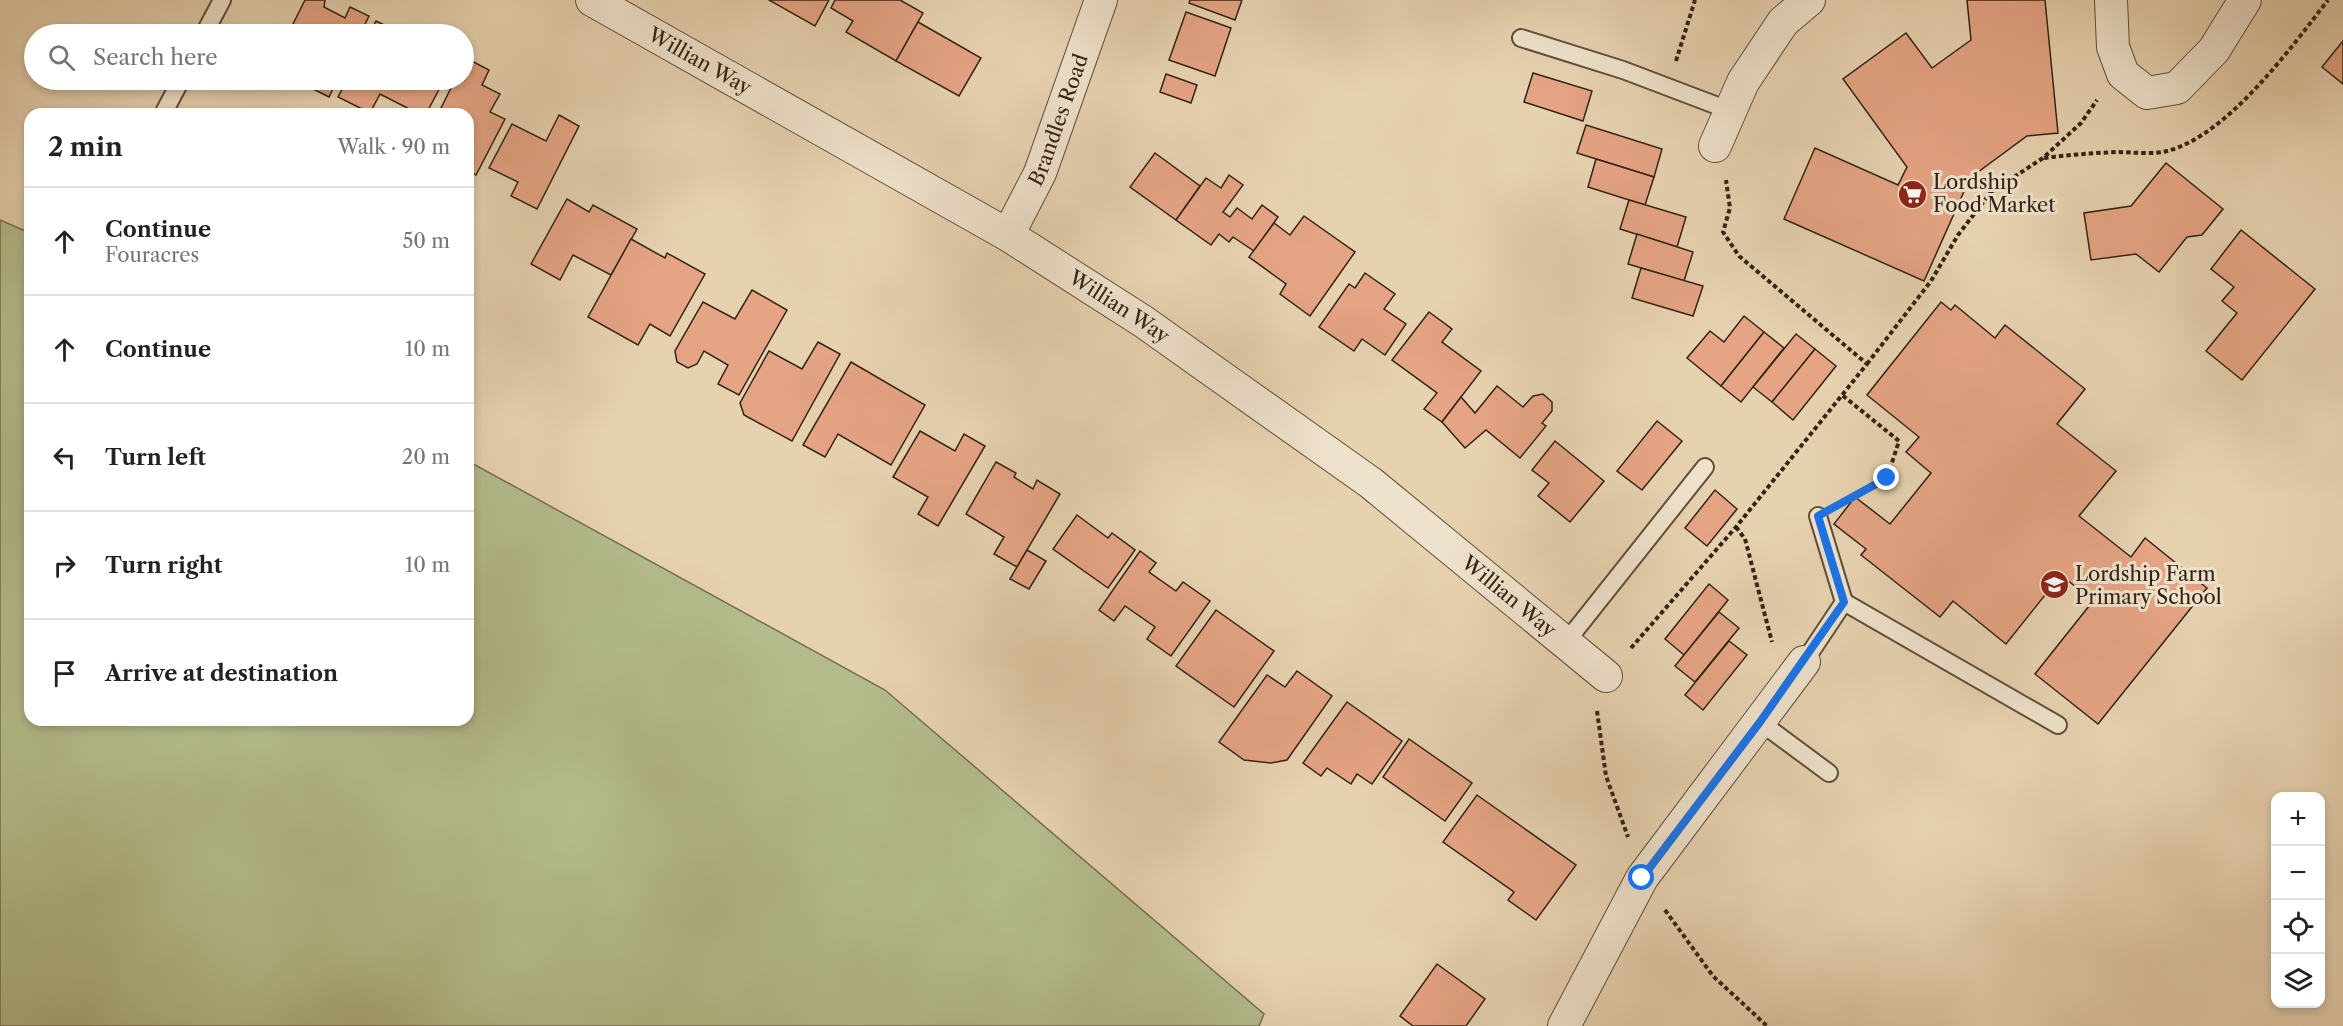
<!DOCTYPE html>
<meta charset="utf-8">
<style>
:root{--surface:#fff;--page:#f2f2f2;--text:#222;--muted:#767676;--line:#e0e0e0}
body{margin:0;font-family:"Libre Caslon Text",serif;background:var(--page);color:var(--text)}
.controls{position:absolute;right:18px;bottom:18px;display:grid;overflow:hidden;border-radius:12px;box-shadow:0 3px 9px #0003}
.controls button{width:54px;height:54px;display:grid;place-items:center;padding:0;border:0;border-bottom:2px solid var(--line);background:var(--surface);color:var(--text);font:30px sans-serif}
.stop{position:absolute;width:18px;height:18px;margin:-14px;border:4px solid #1a73e8;border-radius:50%;background:#fff}
.stop.end{background:#1a73e8;border-color:#fff;box-shadow:0 2px 6px #0008}
.list{margin:0;padding:0;list-style:none}
h2{display:flex;justify-content:space-between;align-items:center;height:78px;margin:0;padding:0 24px;font-size:26px}
h2 small{font-size:20px;font-weight:400;color:var(--muted)}
.list li{display:grid;grid-template-columns:39px 1fr auto;gap:18px;align-items:center;box-sizing:border-box;height:108px;padding:0 24px;border-top:2px solid var(--line)}
.list b{display:block;font-size:22px;white-space:nowrap}
.list p{margin:0;font-size:20px;white-space:nowrap;color:var(--muted)}
.list em{font-size:20px;font-style:normal;color:var(--muted)}
.icon{flex:none;width:33px;height:33px;fill:none;stroke:currentColor;stroke-width:2;stroke-linecap:round;stroke-linejoin:round}
.map{position:relative;flex:none;width:2343px;height:1026px;overflow:hidden}
.search{position:absolute;background:var(--surface);box-shadow:0 3px 9px #0003;left:24px;top:24px;width:450px;height:66px;display:flex;align-items:center;gap:15px;box-sizing:border-box;padding:0 21px;border-radius:33px;color:var(--muted);font-size:22px}
.panel{position:absolute;background:var(--surface);box-shadow:0 3px 9px #0003;left:24px;top:108px;width:450px;height:618px;border-radius:18px}
.map>svg:first-child{display:block}
.green{fill:#b4bc8c;stroke:#747050;stroke-width:1.5}
.building{fill:#e5a484;stroke:#332314;stroke-width:1.5}
.lines{fill:none;stroke-linecap:round;stroke-linejoin:round}
.service-casing{stroke:#604f3b;stroke-width:20}
.minor-casing{stroke:#604f3b;stroke-width:34}
.path{stroke:#332314;stroke-width:4;stroke-dasharray:4.5 3;stroke-linecap:butt}
.service{stroke:#efe2cc;stroke-width:16}
.minor{stroke:#efe2cc;stroke-width:32}
.route{stroke:#1a73e8;stroke-width:8}
.labels{text-anchor:middle;dominant-baseline:central;stroke-width:6;stroke-linejoin:round;paint-order:stroke}
.street-label{font-size:20px;fill:#332314;stroke:#efe2cc}
.poi-label{font-size:20px;fill:#332314;stroke:#efe2cc;text-anchor:start}
</style>
<div class="map">
<svg width="2343" height="1026" viewBox="0 0 2343 1026">
<rect width="100%" height="100%" fill="#e7d2b0"/>
<filter id="stains"><feTurbulence type="fractalNoise" baseFrequency=".00333" numOctaves="4"/><feColorMatrix values="0 0 0 0 .2 0 0 0 0 .09 0 0 0 0 .02 0 0 0 .5 -.17"/></filter>
<radialGradient id="worn" r=".72"><stop offset=".6" stop-color="#630" stop-opacity="0"/><stop offset="1" stop-color="#630" stop-opacity=".3"/></radialGradient>
<polygon class="green" points="0,220 30,233 30,720 468,720 468,461 885,690 1264,1014 1259,1026 0,1026"/>
<g class="building">
<polygon points="305,0 325,0 324,7 345,18 350,7 369,16 360,34 288,34"/>
<polygon points="769,0 829,0 815,26"/>
<polygon points="835,0 900,0 923,13 896,61 846,32 853,21 831,8"/>
<polygon points="1190,0 1242,0 1235,20 1189,3"/>
<polygon points="1967,0 2045,0 2058,133 2027,136 1970,178 1924,281 1784,219 1815,148 1898,185 1907,167 1843,79 1906,33 1932,68 1971,40"/>
<polygon points="1186,12 1231,28 1215,76 1169,60"/>
<polygon points="376,21 403,34 369,34"/>
<polygon points="918,22 981,58 959,96 896,61"/>
<polygon points="2343,41 2343,84 2322,67"/>
<polygon points="466,58 489,70 482,85 500,94 490,112 505,119 476,175 468,171 468,114 438,114 455,80 464,80"/>
<polygon points="1533,73 1592,91 1583,121 1524,102"/>
<polygon points="1166,74 1197,85 1191,103 1160,92"/>
<polygon points="295,80 337,80 329,97"/>
<polygon points="347,80 444,80 426,114 419,114 380,94 370,113 338,97"/>
<polygon points="559,115 579,126 537,209 511,196 518,182 489,168 512,124 546,141"/>
<polygon points="1586,125 1662,149 1654,177 1577,153"/>
<polygon points="1155,153 1200,186 1176,220 1130,187"/>
<polygon points="1596,159 1654,177 1645,205 1588,187"/>
<polygon points="2166,163 2223,209 2202,235 2187,237 2159,272 2136,254 2091,260 2084,213 2131,206"/>
<polygon points="1229,175 1243,185 1223,212 1230,217 1237,208 1252,219 1262,205 1278,217 1254,251 1233,237 1229,242 1219,234 1211,245 1176,220 1206,178 1221,188"/>
<polygon points="567,199 589,212 593,205 637,229 611,275 573,255 560,280 531,264"/>
<polygon points="1629,200 1686,217 1677,247 1620,229"/>
<polygon points="1304,216 1355,252 1310,316 1280,294 1286,284 1249,257 1274,223 1290,235"/>
<polygon points="2241,230 2315,289 2242,380 2206,351 2237,313 2222,301 2234,287 2211,269"/>
<polygon points="1637,234 1693,252 1684,281 1628,264"/>
<polygon points="631,239 665,258 667,253 705,274 670,336 650,324 638,345 588,317"/>
<polygon points="1641,268 1703,286 1693,316 1632,298"/>
<polygon points="1365,273 1395,294 1384,309 1406,324 1385,355 1362,339 1354,351 1319,327 1349,284 1355,288"/>
<polygon points="752,290 787,310 739,395 718,384 728,365 704,351 697,364 688,368 677,362 675,351 703,302 735,319"/>
<polygon points="1941,302 1951,310 1955,305 1995,338 2005,325 2085,389 2057,424 2116,471 2079,516 2131,557 2145,538 2207,588 2098,724 2035,674 2093,601 2061,575 2006,644 1953,601 1940,617 1861,555 1866,549 1834,524 1855,497 1890,524 1931,473 1906,452 1919,437 1867,395"/>
<polygon points="1429,312 1452,329 1442,342 1481,371 1442,422 1424,409 1437,393 1392,360"/>
<polygon points="1744,316 1764,332 1721,386 1687,358 1710,331 1724,342"/>
<polygon points="1764,332 1784,348 1741,402 1721,386"/>
<polygon points="1796,334 1815,349 1772,402 1753,387"/>
<polygon points="818,342 840,354 792,441 744,415 740,403 769,351 802,369"/>
<polygon points="1815,349 1836,366 1793,420 1772,402"/>
<polygon points="851,362 925,405 891,465 838,434 825,457 803,445"/>
<polygon points="1497,386 1523,407 1533,396 1543,394 1552,402 1552,411 1542,423 1546,426 1520,458 1486,430 1465,448 1442,422 1461,397 1475,413"/>
<polygon points="1657,421 1682,441 1642,490 1617,471"/>
<polygon points="920,431 955,451 964,434 985,446 938,526 918,514 928,497 893,477"/>
<polygon points="1555,441 1604,481 1570,522 1538,496 1549,483 1532,470"/>
<polygon points="996,462 1016,473 1014,477 1033,489 1037,480 1060,494 1017,567 994,554 1004,537 966,514"/>
<polygon points="1715,490 1737,509 1707,546 1685,528"/>
<polygon points="1077,515 1108,538 1112,533 1135,550 1108,588 1053,549"/>
<polygon points="1027,550 1046,561 1029,589 1010,579"/>
<polygon points="1140,551 1156,563 1149,572 1176,591 1183,582 1210,601 1171,656 1147,639 1155,627 1125,606 1114,621 1099,610"/>
<polygon points="1709,584 1728,600 1684,655 1665,639"/>
<polygon points="1216,610 1274,651 1234,707 1176,666"/>
<polygon points="1719,612 1739,628 1695,682 1675,666"/>
<polygon points="1729,641 1747,655 1703,710 1685,695"/>
<polygon points="1297,671 1332,696 1287,760 1271,763 1244,760 1219,742 1267,675 1285,687"/>
<polygon points="1347,702 1402,741 1372,784 1357,774 1351,784 1327,768 1321,776 1303,763"/>
<polygon points="1409,739 1472,783 1445,821 1383,777"/>
<polygon points="1477,795 1576,865 1536,920 1508,900 1514,892 1443,842"/>
<polygon points="1437,964 1485,999 1466,1026 1413,1026 1400,1016"/>
</g>
<g class="lines">
<defs>
<g id="service">
<polyline points="204,34 222,0"/>
<polyline points="1521,38 1623,70 1731,111"/>
<polyline points="163,114 181,80"/>
<polyline points="1818,516 1844,602"/>
<polyline points="1566,642 1705,467"/>
<polyline points="1804,662 1844,602 2058,725"/>
<polyline points="1760,722 1829,773"/>
</g>
<g id="minor">
<path id="s1" d="M592,0L1008,235L1144,322L1371,483L1606,676"/>
<polyline points="2111,0 2113,47 2123,74 2147,93 2177,88 2214,50 2245,0"/>
<polyline points="1715,146 1743,82 1783,22 1809,0"/>
<path id="s2" d="M1008,235L1040,173L1101,0"/>
<polyline points="1564,1026 1642,878 1804,662"/>
</g>
</defs>
<use href="#service" class="service-casing"/>
<use href="#minor" class="minor-casing"/>
<g class="path">
<polyline points="1676,61 1695,0"/>
<path d="M2044,158C2068,155 2092,153 2117,152C2132,152 2152,155 2167,151C2227,136 2291,48 2328,0"/>
<polyline points="1867,364 1931,281 1958,235 1991,192 2043,158 2081,123 2097,100"/>
<polyline points="1842,502 1887,478 1899,441 1842,395"/>
<polyline points="1736,527 1745,539 1772,642"/>
<polyline points="1631,648 1736,527 1867,364 1739,256 1723,232 1730,208 1726,180"/>
<polyline points="1597,711 1606,776 1628,837"/>
<polyline points="1665,910 1713,976 1767,1026"/>
</g>
<use href="#service" class="service"/>
<use href="#minor" class="minor"/>
</g>
<g class="lines">
<polyline class="route" points="1642,878 1760,722 1844,602 1818,516 1887,478"/>
</g>
<defs>
<symbol id="supermarket-disc" viewBox="-11 -11 22 22"><circle r="9.5" fill="#8f2418" stroke="#efe2cc"/><path d="M-6-5.5h2.5l.6 2H6L4.5 2H-2.5L-4.4-4H-6ZM-1.5 3.2a1.3 1.3 0 1 0 .1 0ZM3 3.2a1.3 1.3 0 1 0 .1 0Z" fill="#fff"/></symbol>
<symbol id="school-disc" viewBox="-11 -11 22 22"><circle r="9.5" fill="#8f2418" stroke="#efe2cc"/><path d="M0-5L7-2L0 1L-7-2ZM-4 1L0 2.5L4 1V4Q0 6-4 4Z" fill="#fff"/></symbol>
</defs>
<g fill-rule="evenodd">
<use href="#supermarket-disc" x="1896" y="178" width="33" height="33"/>
<use href="#school-disc" x="2038" y="568" width="33" height="33"/>
</g>
<g class="labels">
<g class="street-label">
<text stroke="none"><textPath href="#s1" startOffset="124">Willian Way</textPath></text>
<text stroke="none"><textPath href="#s2" startOffset="126">Brandles Road</textPath></text>
<text stroke="none"><textPath href="#s1" startOffset="610">Willian Way</textPath></text>
<text stroke="none"><textPath href="#s1" startOffset="1096">Willian Way</textPath></text>
</g>
<g class="poi-label">
<text x="1933" y="182">Lordship<tspan x="1933" dy="23">Food Market</tspan></text>
<text x="2075" y="574">Lordship Farm<tspan x="2075" dy="23">Primary School</tspan></text>
</g>
</g>
<rect width="100%" height="100%" filter="url(#stains)"/>
<rect width="100%" height="100%" fill="url(#worn)"/>
</svg>
<div class="controls">
<button>+</button>
<button>−</button>
<button><svg class="icon" aria-label="locate" viewBox="0 0 24 24"><circle cx="12" cy="12" r="6"/><path d="M12 2v4M12 18v4M2 12h4M18 12h4"/></svg></button>
<button><svg class="icon" aria-label="layers" viewBox="0 0 24 24"><path d="M12 4l9 5-9 5-9-5zM3 14l9 5 9-5"/></svg></button>
</div>
<div class="stop" style="left:1642px;top:878px"></div>
<div class="stop end" style="left:1887px;top:478px"></div>
<div class="search"><svg class="icon" aria-label="search" viewBox="0 0 24 24"><circle cx="10" cy="10" r="6"/><path d="M15 15l6 6"/></svg>Search here</div>
<section class="panel">
<h2>2 min<small>Walk · 90 m</small></h2>
<ul class="list">
<li><svg class="icon" aria-label="ahead" viewBox="0 0 24 24"><path d="M12 20V5M6 11l6-6 6 6"/></svg><div><b>Continue</b><p>Fouracres</p></div><em>50 m</em></li>
<li><svg class="icon" aria-label="ahead" viewBox="0 0 24 24"><path d="M12 20V5M6 11l6-6 6 6"/></svg><div><b>Continue</b></div><em>10 m</em></li>
<li><svg class="icon" aria-label="left" viewBox="0 0 24 24"><path d="M17 20v-9H6M10 6l-5 5 5 5"/></svg><div><b>Turn left</b></div><em>20 m</em></li>
<li><svg class="icon" aria-label="right" viewBox="0 0 24 24"><path d="M7 20v-9h11M14 6l5 5-5 5"/></svg><div><b>Turn right</b></div><em>10 m</em></li>
<li><svg class="icon" aria-label="arrive" viewBox="0 0 24 24"><path d="M6 21V4h12l-3 4 3 4H6"/></svg><div><b>Arrive at destination</b></div></li>
</ul>
</section>
</div>
